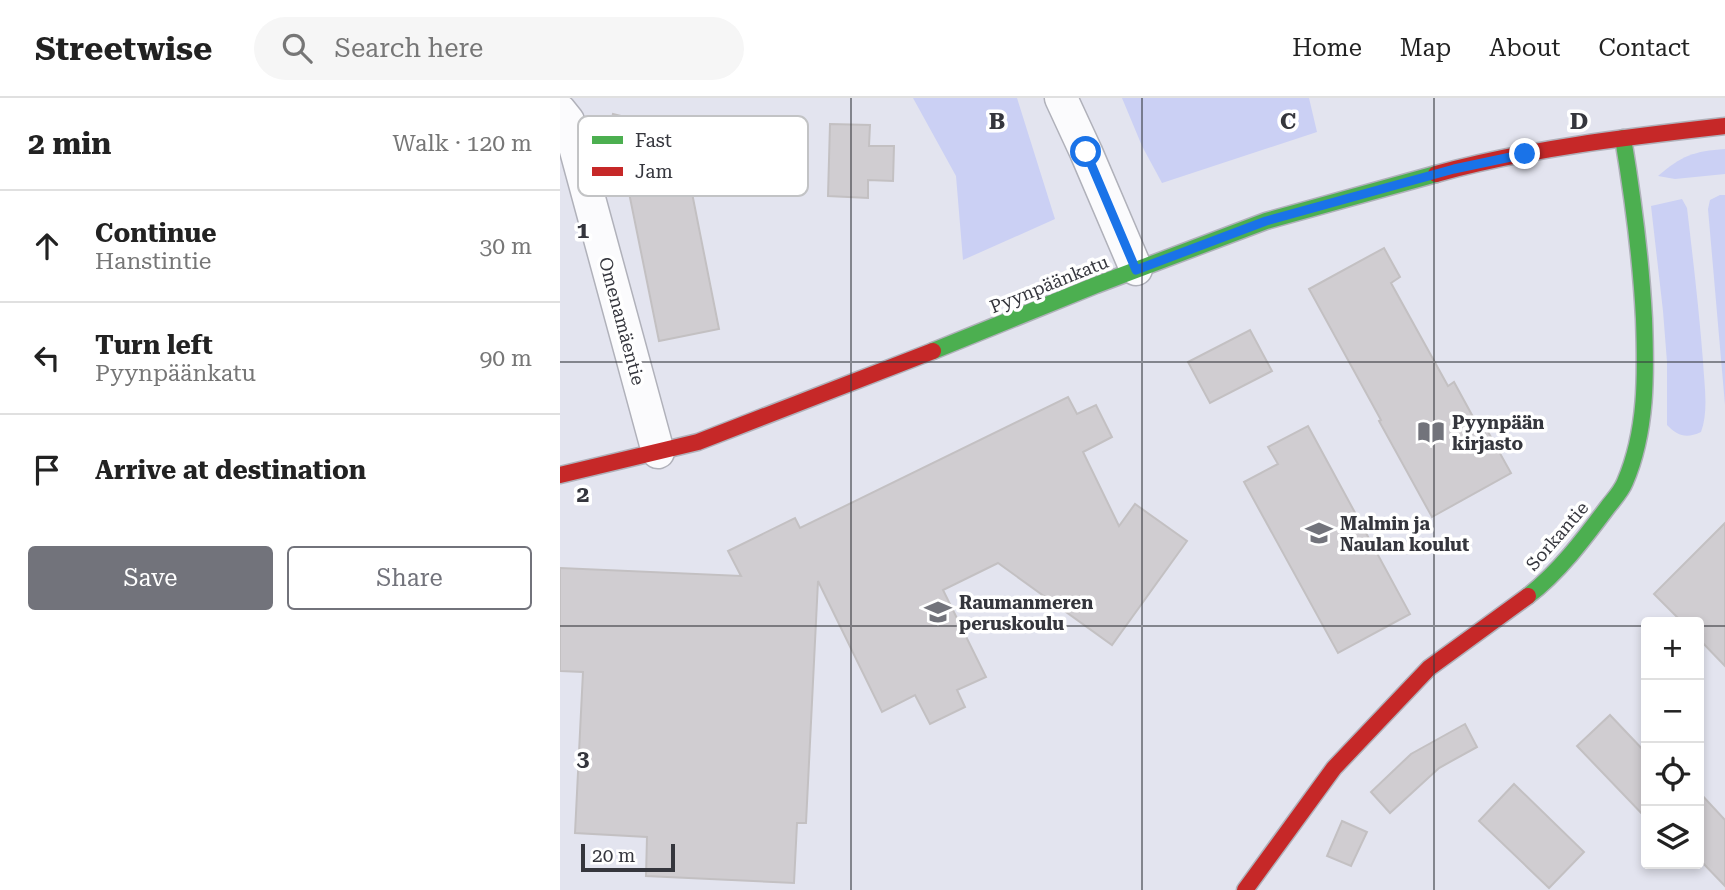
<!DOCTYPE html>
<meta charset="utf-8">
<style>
:root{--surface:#fff;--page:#f6f6f6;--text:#222;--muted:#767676;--line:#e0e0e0;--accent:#72737b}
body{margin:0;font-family:"Roboto Serif",serif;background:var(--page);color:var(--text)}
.controls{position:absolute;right:21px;bottom:21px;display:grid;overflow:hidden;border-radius:7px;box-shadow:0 4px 10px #0003}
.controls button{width:63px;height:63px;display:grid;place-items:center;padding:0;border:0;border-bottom:2px solid var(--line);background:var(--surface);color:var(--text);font:35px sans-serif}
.scale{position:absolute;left:21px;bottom:18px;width:94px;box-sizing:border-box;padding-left:7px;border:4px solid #35363d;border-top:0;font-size:19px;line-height:24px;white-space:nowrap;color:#35363d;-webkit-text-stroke:5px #fff;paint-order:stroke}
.stop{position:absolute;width:21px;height:21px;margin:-16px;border:5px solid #1a73e8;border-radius:50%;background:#fff}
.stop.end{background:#1a73e8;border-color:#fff;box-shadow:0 2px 7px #0008}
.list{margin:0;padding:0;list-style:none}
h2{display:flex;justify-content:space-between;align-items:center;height:91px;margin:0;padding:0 28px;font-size:30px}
h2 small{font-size:23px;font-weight:400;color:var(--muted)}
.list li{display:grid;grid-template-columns:46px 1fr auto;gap:21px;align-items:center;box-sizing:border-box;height:112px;padding:0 28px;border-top:2px solid var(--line)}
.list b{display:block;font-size:26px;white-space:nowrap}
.list p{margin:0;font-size:23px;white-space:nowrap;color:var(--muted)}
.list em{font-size:23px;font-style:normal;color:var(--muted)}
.actions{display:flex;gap:14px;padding:21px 28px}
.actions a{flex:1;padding:16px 0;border:2px solid var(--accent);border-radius:7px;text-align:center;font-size:24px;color:var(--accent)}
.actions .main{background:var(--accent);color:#fff}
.icon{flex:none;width:38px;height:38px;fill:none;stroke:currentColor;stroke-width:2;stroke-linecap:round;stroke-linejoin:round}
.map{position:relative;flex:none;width:1165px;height:792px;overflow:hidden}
header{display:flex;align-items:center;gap:42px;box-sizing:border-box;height:98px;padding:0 35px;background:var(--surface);border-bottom:2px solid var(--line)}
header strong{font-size:33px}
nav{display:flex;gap:38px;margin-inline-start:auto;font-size:24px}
.search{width:490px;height:63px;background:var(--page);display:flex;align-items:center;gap:18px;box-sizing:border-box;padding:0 24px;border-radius:38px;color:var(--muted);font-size:26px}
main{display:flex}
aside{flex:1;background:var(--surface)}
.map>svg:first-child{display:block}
.green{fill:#cbd0f4}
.building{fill:#d0cdd1;stroke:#c3c0c2;stroke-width:2}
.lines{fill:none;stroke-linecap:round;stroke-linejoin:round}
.street-casing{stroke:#b0b1ba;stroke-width:35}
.fast-casing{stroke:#b0b1ba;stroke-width:19}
.jam-casing{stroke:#b0b1ba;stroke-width:19}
.street{stroke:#fbfbfd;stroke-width:32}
.fast{stroke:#4caf50;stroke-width:16}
.jam{stroke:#c62828;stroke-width:16}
.route{stroke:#1a73e8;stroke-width:9}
.grid{fill:none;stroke:#35363d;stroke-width:2;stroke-opacity:0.55}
.labels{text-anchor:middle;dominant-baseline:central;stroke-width:7;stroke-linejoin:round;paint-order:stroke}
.street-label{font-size:18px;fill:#35363d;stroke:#fff}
.poi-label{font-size:18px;font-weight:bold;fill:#35363d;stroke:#fff;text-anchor:start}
.key{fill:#fff;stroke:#c2c3c5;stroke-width:2}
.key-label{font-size:19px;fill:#35363d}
.grid-label{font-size:23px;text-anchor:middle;font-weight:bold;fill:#35363d;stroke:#fff;stroke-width:7;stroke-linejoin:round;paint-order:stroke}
</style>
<header>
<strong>Streetwise</strong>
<div class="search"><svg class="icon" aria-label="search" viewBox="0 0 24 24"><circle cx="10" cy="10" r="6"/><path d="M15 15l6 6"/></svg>Search here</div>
<nav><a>Home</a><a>Map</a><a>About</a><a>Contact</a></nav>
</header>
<main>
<aside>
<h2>2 min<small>Walk · 120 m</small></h2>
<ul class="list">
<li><svg class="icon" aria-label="ahead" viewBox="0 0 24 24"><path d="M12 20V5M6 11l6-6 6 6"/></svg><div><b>Continue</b><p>Hanstintie</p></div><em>30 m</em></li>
<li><svg class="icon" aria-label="left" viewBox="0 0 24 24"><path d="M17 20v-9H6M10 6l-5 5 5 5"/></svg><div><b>Turn left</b><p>Pyynpäänkatu</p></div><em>90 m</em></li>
<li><svg class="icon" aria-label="arrive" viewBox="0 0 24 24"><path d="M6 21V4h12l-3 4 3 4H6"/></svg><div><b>Arrive at destination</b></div></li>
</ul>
<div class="actions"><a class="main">Save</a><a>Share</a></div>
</aside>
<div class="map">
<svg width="1165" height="792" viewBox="0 0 1165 792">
<rect width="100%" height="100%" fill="#e3e4ef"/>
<g class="green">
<polygon points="353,0 457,0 495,121 403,162 396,78"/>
<polygon points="562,0 749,0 757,34 602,85 582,48"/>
<path d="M1165,51V76L1115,81L1098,78C1121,58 1134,53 1165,51Z"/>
<polygon points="1160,97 1165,97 1165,307 1148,111 1150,102"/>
<path d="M1122,101L1127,110C1133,161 1139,211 1143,263C1144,285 1149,312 1141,334C1126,341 1118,338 1107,327V264L1103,213L1091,108Z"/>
</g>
<g class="building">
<polygon points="53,16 81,23 73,52 45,44"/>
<polygon points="270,26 310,27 309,48 334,48 333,83 308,82 308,100 268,98"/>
<polygon points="139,44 132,66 185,52 192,81 132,95 159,231 99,243 62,60"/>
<polygon points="824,150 840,179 831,185 888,288 894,284 918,328 923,325 951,375 872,419 819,323 821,322 749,191"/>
<polygon points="690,232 712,273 650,305 628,264"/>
<polygon points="508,299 517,316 536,307 552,339 523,354 559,428 575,406 627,443 552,547 438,465 383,492 426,579 397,592 405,609 370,626 355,597 322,614 258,483 246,725 237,725 234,785 86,778 87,739 15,735 23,574 0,573 0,470 181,478 168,453 235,420 240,430"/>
<polygon points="748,328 850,516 778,555 684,384 718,366 708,349"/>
<polygon points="1165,425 1165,568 1139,541 1139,524 1122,524 1094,496"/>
<polygon points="1050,617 1086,655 1086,720 1017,648"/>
<polygon points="905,626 917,649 879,670 830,715 811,694 851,656"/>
<polygon points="954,686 1024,754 989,790 919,723"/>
<polygon points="1139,694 1165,722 1165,788 1139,761"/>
<polygon points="782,723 807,734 791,768 767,758"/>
</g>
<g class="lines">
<defs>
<g id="street">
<polyline points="501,0 526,54 576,171"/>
<polyline points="0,13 8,23 98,354"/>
</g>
<g id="fast">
<polyline points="373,253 536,187 706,123 876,76"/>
<path d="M968,498C999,474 1023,442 1047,410C1053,402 1061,394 1065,384C1087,333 1086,276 1084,221C1081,160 1073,100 1063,40"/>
</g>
<g id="jam">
<path d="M876,76C970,50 1068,39 1165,28"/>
<polyline points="0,377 138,344 373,253"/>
<polyline points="685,792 774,670 869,570 968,498"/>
</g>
</defs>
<use href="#street" class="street-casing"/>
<use href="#fast" class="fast-casing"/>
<use href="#jam" class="jam-casing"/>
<use href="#street" class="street"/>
<use href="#fast" class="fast"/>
<use href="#jam" class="jam"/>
</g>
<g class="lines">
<polyline class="route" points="526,54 576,172 706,123 894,71 965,56"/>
</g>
<path class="grid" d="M291,0V792M582,0V792M874,0V792M0,264H1165M0,528H1086M1139,528H1165"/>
<defs>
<symbol id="library-bare" viewBox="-9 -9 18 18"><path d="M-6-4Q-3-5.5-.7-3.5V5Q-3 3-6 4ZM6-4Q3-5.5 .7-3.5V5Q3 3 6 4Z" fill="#72737b" stroke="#fff" stroke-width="2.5" paint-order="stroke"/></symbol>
<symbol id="school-bare" viewBox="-9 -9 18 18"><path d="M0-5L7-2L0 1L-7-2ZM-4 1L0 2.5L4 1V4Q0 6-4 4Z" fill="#72737b" stroke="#fff" stroke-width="2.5" paint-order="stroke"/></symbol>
</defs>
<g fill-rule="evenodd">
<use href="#library-bare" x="852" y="315" width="38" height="38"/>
<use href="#school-bare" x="740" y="416" width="38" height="38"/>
<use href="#school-bare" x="359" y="495" width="38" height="38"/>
</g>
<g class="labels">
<g class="street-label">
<text transform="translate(489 186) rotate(-22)">Pyynpäänkatu</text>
<text transform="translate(62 223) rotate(75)">Omenamäentie</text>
<text transform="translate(997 438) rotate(-49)">Sorkantie</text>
</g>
<g class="poi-label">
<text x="892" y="324">Pyynpään<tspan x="892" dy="21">kirjasto</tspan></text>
<text x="780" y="425">Malmin ja<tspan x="780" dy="21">Naulan koulut</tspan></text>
<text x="399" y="504">Raumanmeren<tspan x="399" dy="21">peruskoulu</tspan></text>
</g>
</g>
<rect x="18" y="18" width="230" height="80" rx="10" class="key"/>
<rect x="32" y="38" width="31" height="8" fill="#4caf50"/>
<rect x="32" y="69" width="31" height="9" fill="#c62828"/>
<g class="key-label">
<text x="75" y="49">Fast</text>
<text x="75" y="80">Jam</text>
</g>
<g class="grid-label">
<text x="437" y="31">B</text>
<text x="728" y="31">C</text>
<text x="1019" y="31">D</text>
<text x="23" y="140">1</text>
<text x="23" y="404">2</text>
<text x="23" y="668">3</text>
</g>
</svg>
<div class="controls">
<button>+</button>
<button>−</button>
<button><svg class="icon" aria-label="locate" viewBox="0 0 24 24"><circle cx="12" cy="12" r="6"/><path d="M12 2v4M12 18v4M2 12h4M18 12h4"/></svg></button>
<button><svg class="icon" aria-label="layers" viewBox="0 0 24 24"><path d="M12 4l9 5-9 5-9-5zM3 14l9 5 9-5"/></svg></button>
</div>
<div class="scale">20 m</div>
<div class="stop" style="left:526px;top:54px"></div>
<div class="stop end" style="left:965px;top:56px"></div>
</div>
</main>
